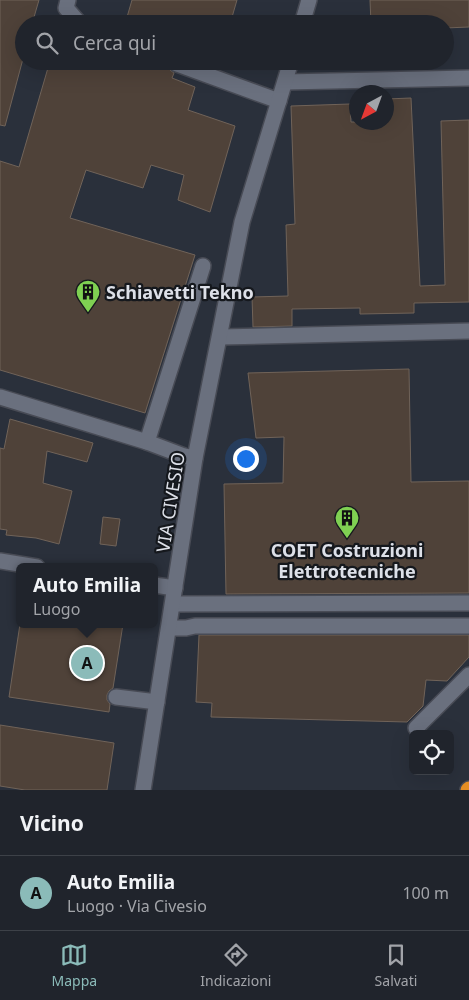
<!DOCTYPE html>
<html lang="it">
<meta charset="utf-8">
<style>
:root{--surface:#20242c;--page:#282c34;--text:#f1f3f6;--muted:#a2a4a9;--line:#3d4148;--accent:#8bbbb9}
body{margin:0;font-family:"Noto Sans",sans-serif;background:var(--page);color:var(--text)}
.controls{position:absolute;right:15px;bottom:15px;display:grid;overflow:hidden;border-radius:8px;box-shadow:0 5px 20px #0002}
.controls button{width:45px;height:45px;display:grid;place-items:center;padding:0;border:0;border-bottom:1px solid var(--line);background:var(--surface);color:var(--text);font:25px sans-serif}
.compass{position:absolute;left:349px;top:85px;width:45px;height:45px;border-radius:50%;background:var(--surface);box-shadow:0 5px 20px #0002;rotate:221deg}
.you{position:absolute;left:245px;top:458px;width:18px;height:18px;margin:-12px;border:4px solid #fff;border-radius:50%;background:#1a73e8;box-shadow:0 0 0 8px #1a73e833}
.badge{display:grid;place-items:center;width:32px;height:32px;border-radius:50%;background:var(--accent);color:#111;font-size:16px;font-weight:700}
.pin{position:absolute;translate:-50% -50%;border:2px solid #fff;box-shadow:0 1px 5px #0006}
.popup{position:absolute;left:16px;top:563px;width:142px;height:65px;box-sizing:border-box;display:grid;place-content:center;border-radius:8px;background:var(--surface);filter:drop-shadow(0 1px 4px #0005);font-size:16px;white-space:nowrap;color:var(--muted)}
.popup b{font-size:19px;color:var(--text)}
.popup::after{content:'';position:absolute;left:50%;top:100%;margin-left:-10px;border:10px solid transparent;border-top-color:var(--surface)}
.list{margin:0;padding:0;list-style:none}
h2{display:flex;justify-content:space-between;align-items:center;height:65px;margin:0;padding:0 20px;font-size:21px}
h2 small{font-size:16px;font-weight:400;color:var(--muted)}
.list li{display:grid;grid-template-columns:32px 1fr auto;gap:15px;align-items:center;box-sizing:border-box;height:75px;padding:0 20px;border-top:1px solid var(--line)}
.list b{display:block;font-size:19px;white-space:nowrap}
.list p{margin:0;font-size:16px;white-space:nowrap;color:var(--muted)}
.list em{font-size:16px;font-style:normal;color:var(--muted)}
.icon{flex:none;width:28px;height:28px;fill:none;stroke:currentColor;stroke-width:2;stroke-linecap:round;stroke-linejoin:round}
.map{position:relative;flex:none;width:469px;height:790px;overflow:hidden}
.search{position:absolute;background:var(--surface);box-shadow:0 5px 20px #0002;left:15px;right:15px;top:15px;height:55px;display:flex;align-items:center;gap:12px;box-sizing:border-box;padding:0 18px;border-radius:28px;color:var(--muted);font-size:19px}
.sheet{height:140px;background:var(--surface)}
nav{display:flex;justify-content:space-around;align-items:center;box-sizing:border-box;height:70px;border-top:1px solid var(--line);background:var(--surface);font-size:14px;color:var(--muted)}
nav a{display:grid;justify-items:center;gap:2px}
nav .on{color:var(--accent)}
.map>svg:first-child{display:block}
.building{fill:#4f4239;stroke:#706359}
.lines{fill:none;stroke-linecap:round;stroke-linejoin:round}
.minor-casing{stroke:#484b55;stroke-width:18}
.highway-casing{stroke:#484b55;stroke-width:18}
.minor{stroke:#6a707e;stroke-width:15}
.highway{stroke:#e58e24;stroke-width:15}
.labels{text-anchor:middle;dominant-baseline:central;stroke-width:4.5;stroke-linejoin:round;paint-order:stroke}
.poi-label{font-size:18px;font-weight:bold;fill:#dde0e8;stroke:#15181d;text-anchor:start}
.street-label{font-size:18px;fill:#dde0e8;stroke:#15181d}
</style>
<div class="map">
<svg width="469" height="790" viewBox="0 0 469 790">
<rect width="100%" height="100%" fill="#2a303b"/>
<g class="building">
<polygon points="0,0 39,0 32,24 24,24 24,55 5,126 0,125"/>
<polygon points="132,0 237,0 230,24 125,24"/>
<polygon points="370,0 469,0 469,27 445,28 445,24 371,24"/>
<polygon points="50,61 168,61 170,70 174,73 172,78 195,87 188,110 235,126 210,212 178,200 184,175 151,165 143,188 86,170 70,218 195,255 145,413 0,370 0,161 19,167"/>
<polygon points="411,98 420,286 445,285 441,121 469,120 469,302 414,303 414,313 360,314 360,308 292,309 292,326 253,327 252,297 288,296 286,225 295,224 291,106 350,104 351,122 386,122 386,99"/>
<polygon points="409,369 411,482 469,481 469,593 226,594 224,484 283,483 284,437 256,438 248,373"/>
<polygon points="10,419 93,443 87,462 47,451 43,483 72,491 59,544 36,538 6,535 7,530 0,529 0,448 4,449"/>
<polygon points="103,517 120,519 116,546 100,544"/>
<polygon points="20,624 123,624 113,688 109,691 107,695 107,700 110,704 109,712 9,697"/>
<polygon points="199,635 469,635 469,657 447,681 426,680 423,706 407,722 211,717 212,703 196,702"/>
<polygon points="0,725 114,743 107,790 25,790 0,786"/>
</g>
<g class="lines">
<defs>
<g id="minor">
<polyline points="68,0 66,8 80,24"/>
<polyline points="302,24 309,0"/>
<polyline points="177,64 279,101"/>
<polyline points="285,82 469,78"/>
<polyline points="220,337 469,331"/>
<polyline points="0,397 147,442"/>
<polyline points="195,458 184,456 147,442 203,266"/>
<polyline points="0,561 37,567"/>
<polyline points="154,585 175,588"/>
<polyline points="173,604 469,603"/>
<polyline points="169,628 186,628 195,626 469,626"/>
<polyline points="116,697 157,702"/>
<polyline points="416,728 469,675"/>
<polyline points="143,790 195,458 242,222 291,61"/>
</g>
<polyline id="highway" points="468,790 469,789"/>
</defs>
<use href="#minor" class="minor-casing"/>
<use href="#highway" class="highway-casing"/>
<use href="#minor" class="minor"/>
<use href="#highway" class="highway"/>
</g>
<defs>
<symbol id="building-pin" viewBox="-11 -11 22 30"><path d="M0 17L-7.5 6A9.5 9.5 0 1 1 7.5 6Z" fill="#7fd052" stroke="#15181d"/><path d="M-4-6H4V6H1V3H-1V6H-4ZM-2.5-4.3h1.7v1.8h-1.7ZM.8-4.3h1.7v1.8H.8ZM-2.5-1h1.7V.8h-1.7ZM.8-1h1.7V.8H.8Z" fill="#111"/></symbol>
</defs>
<g fill-rule="evenodd">
<use href="#building-pin" x="74" y="278" width="28" height="38"/>
<use href="#building-pin" x="333" y="504" width="28" height="38"/>
</g>
<g class="labels">
<g class="poi-label">
<text x="106" y="292">Schiavetti Tekno</text>
<text x="347" y="550" text-anchor="middle">COET Costruzioni<tspan x="347" dy="21">Elettrotecniche</tspan></text>
</g>
<g class="street-label">
<text transform="translate(170 502) rotate(-81)">VIA CIVESIO</text>
</g>
</g>
</svg>
<div class="controls">
<button><svg class="icon" aria-label="locate" viewBox="0 0 24 24"><circle cx="12" cy="12" r="6"/><path d="M12 2v4M12 18v4M2 12h4M18 12h4"/></svg></button>
</div>
<svg class="compass" viewBox="-18 -18 36 36"><path d="M0-13l5 13h-10z" fill="#e53935"/><path d="M0 13l5-13h-10z" fill="#a2a4a9"/></svg>
<div class="you"></div>
<div class="pin badge" style="left:87px;top:663px">A</div>
<div class="popup"><b>Auto Emilia</b>Luogo</div>
<div class="search"><svg class="icon" aria-label="search" viewBox="0 0 24 24"><circle cx="10" cy="10" r="6"/><path d="M15 15l6 6"/></svg>Cerca qui</div>
</div>
<section class="sheet">
<h2>Vicino<small></small></h2>
<ul class="list">
<li><span class="badge">A</span><div><b>Auto Emilia</b><p>Luogo · Via Civesio</p></div><em>100 m</em></li>
</ul>
</section>
<nav>
<a class="on"><svg class="icon" aria-label="map" viewBox="0 0 24 24"><path d="M3 6l6-2 6 2 6-2v14l-6 2-6-2-6 2zM9 4v14M15 6v14"/></svg>Mappa</a>
<a><svg class="icon" aria-label="directions" viewBox="0 0 24 24"><path d="M12 3l9 9-9 9-9-9zM9 14v-3h6M13 9l2 2-2 2"/></svg>Indicazioni</a>
<a><svg class="icon" aria-label="saved" viewBox="0 0 24 24"><path d="M7 4h10v16l-5-4-5 4z"/></svg>Salvati</a>
</nav>
